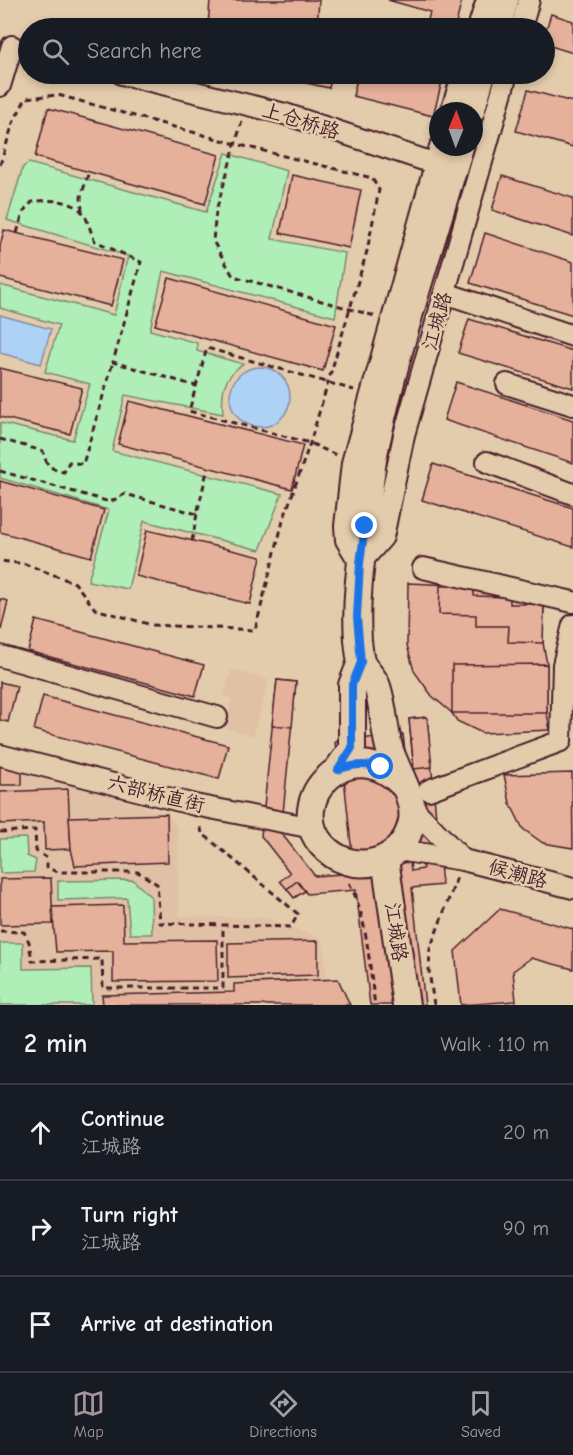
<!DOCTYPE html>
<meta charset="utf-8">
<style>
:root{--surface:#171b24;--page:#242831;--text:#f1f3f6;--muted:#9ea1a6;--line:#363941;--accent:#a6949b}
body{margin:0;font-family:"Comic Neue","LXGW WenKai TC",sans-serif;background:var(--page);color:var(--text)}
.compass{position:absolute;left:429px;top:102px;width:54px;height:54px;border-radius:50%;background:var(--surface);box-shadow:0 3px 9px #0003;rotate:1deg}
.stop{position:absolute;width:18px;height:18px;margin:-14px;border:4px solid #1a73e8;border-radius:50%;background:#fff}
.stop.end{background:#1a73e8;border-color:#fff;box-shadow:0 2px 6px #0008}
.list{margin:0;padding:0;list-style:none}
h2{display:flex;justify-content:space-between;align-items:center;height:78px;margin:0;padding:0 24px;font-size:26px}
h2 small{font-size:20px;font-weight:400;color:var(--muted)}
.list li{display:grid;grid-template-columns:39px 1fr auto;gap:18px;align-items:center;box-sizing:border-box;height:96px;padding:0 24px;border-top:2px solid var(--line)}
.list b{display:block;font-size:22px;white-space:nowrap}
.list p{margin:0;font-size:20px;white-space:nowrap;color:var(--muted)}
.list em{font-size:20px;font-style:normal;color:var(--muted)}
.icon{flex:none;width:33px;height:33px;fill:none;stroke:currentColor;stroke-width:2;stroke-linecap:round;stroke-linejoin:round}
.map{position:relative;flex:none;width:573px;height:1005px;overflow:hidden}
.search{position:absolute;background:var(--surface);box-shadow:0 3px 9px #0003;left:18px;right:18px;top:18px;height:66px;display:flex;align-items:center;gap:15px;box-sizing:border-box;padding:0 21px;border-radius:33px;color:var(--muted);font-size:22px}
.sheet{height:366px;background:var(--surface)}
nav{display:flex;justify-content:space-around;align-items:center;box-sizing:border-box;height:84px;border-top:2px solid var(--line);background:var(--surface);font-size:16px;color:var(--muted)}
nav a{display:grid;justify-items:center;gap:3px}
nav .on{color:var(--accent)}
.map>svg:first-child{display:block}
.built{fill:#e1c1a5}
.green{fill:#afefb7;stroke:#7c8771;stroke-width:1.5}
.water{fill:#aed2f6;stroke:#868aa5;stroke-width:1.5}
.building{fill:#e5b19b;stroke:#4a1f2b;stroke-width:1.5}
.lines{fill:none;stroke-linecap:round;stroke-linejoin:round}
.minor-casing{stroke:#4a1f2b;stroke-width:24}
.major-casing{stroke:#4a1f2b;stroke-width:30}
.path{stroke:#4a1f2b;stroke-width:3;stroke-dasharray:6 4.5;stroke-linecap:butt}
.minor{stroke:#e3ccac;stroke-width:20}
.major{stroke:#e3ccac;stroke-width:26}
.route{stroke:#1a73e8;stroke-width:8}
.labels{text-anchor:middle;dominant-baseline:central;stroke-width:5;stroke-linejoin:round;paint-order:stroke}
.street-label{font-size:20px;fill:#4a1f2b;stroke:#e3ccac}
</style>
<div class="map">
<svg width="573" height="1005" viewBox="0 0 573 1005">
<rect width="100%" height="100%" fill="#e3ccac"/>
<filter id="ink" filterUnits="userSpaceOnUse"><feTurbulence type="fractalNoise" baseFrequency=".0167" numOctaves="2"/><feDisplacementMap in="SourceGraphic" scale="12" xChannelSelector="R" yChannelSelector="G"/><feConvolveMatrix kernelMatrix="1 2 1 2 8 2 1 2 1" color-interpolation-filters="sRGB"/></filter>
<g filter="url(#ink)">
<g class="built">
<polygon points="231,669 269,680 253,736 224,728 232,699 223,696"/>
<polygon points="0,763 22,768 167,814 178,828 179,916 266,918 323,939 329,1005 0,1005"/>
</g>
<g class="green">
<path d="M226,153L287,171L272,239L345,253L335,317L163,271L150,330L197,343V351L243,364C223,378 221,390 223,414L125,395L112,451L282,494L260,550L144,521L128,589L88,581L109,510L0,478V423L73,440L90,384L45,372L59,325L0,308V285L114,315L128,256L7,220L23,167L29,163L206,212Z"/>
<polygon points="26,838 27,856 36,860 34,872 0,873 0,839"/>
<polygon points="133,880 151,897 152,934 130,934 127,898 58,900 58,881"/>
<polygon points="0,943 23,943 23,969 91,968 92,1005 0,1005"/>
</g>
<g class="water">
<polygon points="0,315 51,329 41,364 0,353"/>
<circle cx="260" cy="397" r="30"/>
</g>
<g class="building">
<polygon points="210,0 319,0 317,28 239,28 208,26"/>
<polygon points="388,0 462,0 455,28 426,28 430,12"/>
<polygon points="551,14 573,21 573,53 544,44 544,36"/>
<polygon points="266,74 332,74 329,88"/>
<polygon points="358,74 444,74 433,116 353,96"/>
<polygon points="528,90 573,102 573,147 516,131"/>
<polygon points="48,108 219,155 205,204 35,157"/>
<polygon points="292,175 361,190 349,248 280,233"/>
<polygon points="502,176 573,198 573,236 492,210"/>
<polygon points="4,230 123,260 111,306 0,278 0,246"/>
<polygon points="485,233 573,262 573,315 470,283"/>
<polygon points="169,278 336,325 323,371 155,325"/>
<polygon points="469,319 573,351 573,388 458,353"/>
<polygon points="0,368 82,388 70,434 0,417"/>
<polygon points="456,382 573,420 573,463 444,420"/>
<polygon points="129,401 303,445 292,489 118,444"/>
<polygon points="433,464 573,508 573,547 422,500"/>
<polygon points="0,481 104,510 91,557 0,532"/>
<polygon points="147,530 261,557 250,604 136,576"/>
<polygon points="408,583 474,586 544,604 543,643 547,664 547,713 550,730 482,733 457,721 452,713 432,696 414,671 407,645"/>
<polygon points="440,586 474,586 474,596 510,597 510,604 544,604 543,643 508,642 509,626 476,626 476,615 439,614"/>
<polygon points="0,599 8,601 1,630 0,630"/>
<polygon points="36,620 204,665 195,696 28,651"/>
<polygon points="547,664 547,713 452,713 452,665"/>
<polygon points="277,680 296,682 281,833 315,876 354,873 344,778 339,778 335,742 403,734 407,770 401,771 411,871 423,869 409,719 427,717 442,885 412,888 425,1005 370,1005 356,890 307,894 297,881 287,889 280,881 290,873 261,836"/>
<polygon points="277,680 296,682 292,727 272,725"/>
<polygon points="0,682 17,686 8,722 0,720"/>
<polygon points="43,696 228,745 219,779 34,730"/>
<polygon points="427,717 432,767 414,769 409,719"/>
<polygon points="0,763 22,768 22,785 0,785"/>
<polygon points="572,773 573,848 543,843 523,829 510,803 504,775"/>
<polygon points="68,789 71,849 45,850 44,822 0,824 0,792"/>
<polygon points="167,814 168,862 75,866 71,849 69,817"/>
<polygon points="51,878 53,924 0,925 0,879"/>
<polygon points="297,881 305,891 294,898 287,889"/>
<polygon points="123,905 124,941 217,940 218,981 113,982 113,951 56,952 52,907"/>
<polygon points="500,909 573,929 573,969 531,958 513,971 516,1001 461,1005 455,951"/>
<polygon points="318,941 318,975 228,978 228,943"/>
<polygon points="338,979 350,1005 103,1005 102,995 234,992 234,984"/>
</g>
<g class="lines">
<defs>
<g id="minor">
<polyline points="478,28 487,0"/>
<polyline points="521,28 529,0"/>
<polyline points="122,74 285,114 445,167"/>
<polyline points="0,86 12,46"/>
<polyline points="451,111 463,74"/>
<polyline points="440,147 352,463 345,526 346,540 360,563 383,537 404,435 507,74"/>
<polyline points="445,293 573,336"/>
<polyline points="507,384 573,405"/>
<polyline points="487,462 573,494"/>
<polyline points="423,568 573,602"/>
<polyline points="0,656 217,717"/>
<polyline points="0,755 195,805 313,828"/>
<polyline points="429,790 561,741 563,665 573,625"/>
<polyline points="398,850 463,860 411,806"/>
<polyline points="463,860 573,888"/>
</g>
<g id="major">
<polyline points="497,28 505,0"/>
<polyline points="471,111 482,74"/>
<polyline points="338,769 352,749 352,685 361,662"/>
<path d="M404,786C349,727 284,802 322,845C351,878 404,865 412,821C416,799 395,769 389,747C384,729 383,700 376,684C373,677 366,671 362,664C359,657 359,647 358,640C355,601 361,561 366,522C368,500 370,477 374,454C396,350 429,249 460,147"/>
<polyline points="385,859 406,1005"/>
</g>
</defs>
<use href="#minor" class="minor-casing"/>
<use href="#major" class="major-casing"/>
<g class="path">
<polyline points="242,121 216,211 213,241 233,276 375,316"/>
<polyline points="0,165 13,123 26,98 58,95 236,144 372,178 379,190 367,251 310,443 283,521 255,630 152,625 95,609 75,583 25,564 0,561"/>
<polyline points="82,211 81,197 89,171"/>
<path d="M17,233L23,213L32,202C48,199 72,199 83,213C89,221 90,232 95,241L141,262L113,362L196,386"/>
<path d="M0,439L43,451C46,465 50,469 64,472L69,462L83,464L113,362"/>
<polyline points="336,455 310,443 189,411 207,348 354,390"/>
<polyline points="0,471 110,502 125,494 197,514 208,467"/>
<polyline points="192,541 197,514"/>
<polyline points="0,832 35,830 36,851 47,858 47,868 58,872 138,872 157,884 160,923 291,927 298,914 202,833 200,824"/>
<path d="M349,883C368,917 369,967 375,1005"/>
<polyline points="0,931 24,932 29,942 32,961 102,959 103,988 223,988 223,925"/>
<polyline points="434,1005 429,971 430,949 457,877"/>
</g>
<use href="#minor" class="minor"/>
<use href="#major" class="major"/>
</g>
</g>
<g class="lines" filter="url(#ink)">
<path class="route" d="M365,526L360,563L357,617L361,662L352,685V748L338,770C353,764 365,764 381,767"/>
</g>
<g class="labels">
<g class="street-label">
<text transform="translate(301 121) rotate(17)">上仓桥路</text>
<text transform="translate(437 321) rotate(-74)">江城路</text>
<text transform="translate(156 794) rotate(14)">六部桥直街</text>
<text transform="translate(518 874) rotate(15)">候潮路</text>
<text transform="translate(396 932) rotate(82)">江城路</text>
</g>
</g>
</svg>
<svg class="compass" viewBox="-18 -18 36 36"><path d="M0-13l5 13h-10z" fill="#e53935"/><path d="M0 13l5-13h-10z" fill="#9ea1a6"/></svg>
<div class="stop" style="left:381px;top:767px"></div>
<div class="stop end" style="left:365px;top:526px"></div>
<div class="search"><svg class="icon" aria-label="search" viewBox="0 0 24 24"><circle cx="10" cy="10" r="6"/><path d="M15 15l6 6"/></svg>Search here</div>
</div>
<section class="sheet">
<h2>2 min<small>Walk · 110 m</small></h2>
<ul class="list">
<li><svg class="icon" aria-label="ahead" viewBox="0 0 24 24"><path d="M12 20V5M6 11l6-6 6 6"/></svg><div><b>Continue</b><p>江城路</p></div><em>20 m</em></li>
<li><svg class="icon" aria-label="right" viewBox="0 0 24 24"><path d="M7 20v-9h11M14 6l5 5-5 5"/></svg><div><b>Turn right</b><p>江城路</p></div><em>90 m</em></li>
<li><svg class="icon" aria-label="arrive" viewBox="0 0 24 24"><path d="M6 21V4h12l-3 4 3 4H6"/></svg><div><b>Arrive at destination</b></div></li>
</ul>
</section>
<nav>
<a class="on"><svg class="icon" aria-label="map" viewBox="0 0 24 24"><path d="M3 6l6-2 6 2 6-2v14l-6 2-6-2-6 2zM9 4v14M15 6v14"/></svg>Map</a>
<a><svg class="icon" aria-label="directions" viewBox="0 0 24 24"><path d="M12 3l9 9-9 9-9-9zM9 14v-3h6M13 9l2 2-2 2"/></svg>Directions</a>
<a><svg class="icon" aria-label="saved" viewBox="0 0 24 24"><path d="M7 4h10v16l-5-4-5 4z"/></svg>Saved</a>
</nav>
